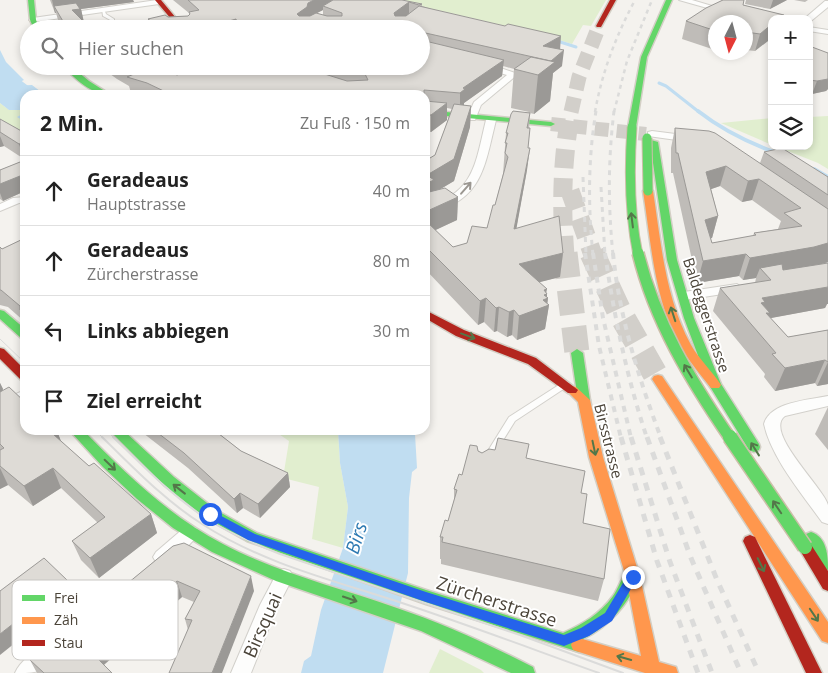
<!DOCTYPE html>
<html lang="de">
<meta charset="utf-8">
<style>
:root{--surface:#fff;--page:#f2f2f2;--text:#222;--muted:#767676;--line:#e0e0e0}
body{margin:0;font-family:"Open Sans",sans-serif;background:var(--page);color:var(--text)}
.controls{position:absolute;right:15px;top:15px;display:grid;overflow:hidden;border-radius:10px;box-shadow:0 2px 8px #0003}
.controls button{width:45px;height:45px;display:grid;place-items:center;padding:0;border:0;border-bottom:1px solid var(--line);background:var(--surface);color:var(--text);font:25px sans-serif}
.compass{position:absolute;left:708px;top:15px;width:45px;height:45px;border-radius:50%;background:var(--surface);box-shadow:0 2px 8px #0003;rotate:186deg}
.stop{position:absolute;width:15px;height:15px;margin:-11px;border:4px solid #2563eb;border-radius:50%;background:#fff}
.stop.end{background:#2563eb;border-color:#fff;box-shadow:0 1px 5px #0008}
.list{margin:0;padding:0;list-style:none}
h2{display:flex;justify-content:space-between;align-items:center;height:65px;margin:0;padding:0 20px;font-size:21px}
h2 small{font-size:16px;font-weight:400;color:var(--muted)}
.list li{display:grid;grid-template-columns:32px 1fr auto;gap:15px;align-items:center;box-sizing:border-box;height:70px;padding:0 20px;border-top:1px solid var(--line)}
.list b{display:block;font-size:19px;white-space:nowrap}
.list p{margin:0;font-size:16px;white-space:nowrap;color:var(--muted)}
.list em{font-size:16px;font-style:normal;color:var(--muted)}
.icon{flex:none;width:28px;height:28px;fill:none;stroke:currentColor;stroke-width:2;stroke-linecap:round;stroke-linejoin:round}
.map{position:relative;flex:none;width:828px;height:673px;overflow:hidden}
.search{position:absolute;background:var(--surface);box-shadow:0 2px 8px #0003;left:20px;top:20px;width:410px;height:55px;display:flex;align-items:center;gap:12px;box-sizing:border-box;padding:0 18px;border-radius:28px;color:var(--muted);font-size:19px}
.panel{position:absolute;background:var(--surface);box-shadow:0 2px 8px #0003;left:20px;top:90px;width:410px;height:345px;border-radius:15px}
.map>svg:first-child{display:block}
.green{fill:#e1eecf}
.water{fill:#c0ddf1}
.lines{fill:none;stroke-linecap:round;stroke-linejoin:round}
.stream-far1{stroke:#c0ddf1;stroke-width:3}
.stream{stroke:#c0ddf1;stroke-width:4}
.river{fill:#c0ddf1;fill-rule:evenodd}
.secondary-tunnel{stroke:#d2cfca;stroke-width:14;stroke-dasharray:14 8;stroke-linecap:butt}
.highway-tunnel-far2{stroke:#d2cfca;stroke-width:15;stroke-dasharray:15 8;stroke-linecap:butt}
.highway-tunnel-far1{stroke:#d2cfca;stroke-width:19;stroke-dasharray:19 10;stroke-linecap:butt}
.highway-tunnel{stroke:#d2cfca;stroke-width:25;stroke-dasharray:25 12;stroke-linecap:butt}
.lane-casing{stroke:#d2d0cb;stroke-width:2}
.street-casing{stroke:#d2d0cb;stroke-width:2}
.fast-casing{stroke:#d3cfc5;stroke-width:3}
.slow-casing{stroke:#d3cfc5;stroke-width:3}
.jam-casing{stroke:#d3cfc5;stroke-width:3}
.lane{fill:#fdfdfc;fill-rule:evenodd}
.street{fill:#fdfdfc;fill-rule:evenodd}
.fast{fill:#63d668;fill-rule:evenodd}
.slow{fill:#ff974d;fill-rule:evenodd}
.jam{fill:#b3261e;fill-rule:evenodd}
.tram-far1{stroke:#dbdbda;stroke-width:1}
.tram{stroke:#dbdbda;stroke-width:2}
.rail-far3{stroke:#dbdbda;stroke-width:2.5;stroke-dasharray:4 4;stroke-linecap:butt}
.rail-far2{stroke:#dbdbda;stroke-width:3;stroke-dasharray:5 5;stroke-linecap:butt}
.rail-far1{stroke:#dbdbda;stroke-width:4;stroke-dasharray:6 6;stroke-linecap:butt}
.rail{stroke:#dbdbda;stroke-width:5;stroke-dasharray:8 8;stroke-linecap:butt}
.fast-bridge-far2-casing{stroke:#ccbfa9;stroke-width:11;stroke-linecap:butt}
.fast-bridge-far1-casing{stroke:#ccbfa9;stroke-width:14;stroke-linecap:butt}
.fast-bridge-casing{stroke:#ccbfa9;stroke-width:17;stroke-linecap:butt}
.fast-bridge-far2{stroke:#63d668;stroke-width:9}
.fast-bridge-far1{stroke:#63d668;stroke-width:11}
.fast-bridge{stroke:#63d668;stroke-width:14}
.wall{fill:#bfbcb8;fill-rule:evenodd}
.shaded-wall{fill:#9b9996}
.building{fill:#dedbd6;stroke:#9b9996;fill-rule:evenodd}
.oneway{stroke:#9b9791}
.oneway2{stroke:#537749}
.route{fill:#2563eb}
.labels{text-anchor:middle;dominant-baseline:central;stroke-width:4;stroke-linejoin:round;paint-order:stroke}
.street-label{font-size:15px;fill:#4b4439;stroke:#fff}
.near-street-label{font-size:18px;fill:#4b4439;stroke:#fff}
.near-water-label{font-size:19px;font-style:italic;fill:#2e7ab2;stroke:#fff}
.key{fill:#fff;stroke:#c9c7c4;stroke-width:1}
.key-label{font-size:14px;fill:#4b4439}
</style>
<div class="map">
<svg width="828" height="673" viewBox="0 0 828 673">
<rect width="100%" height="100%" fill="#f4f2ee"/>
<g class="green">
<polygon points="394,0 606,0 591,26 583,25 572,44 536,33"/>
<polygon points="0,103 9,110 22,110 24,113 18,117 25,122 25,140 0,128"/>
<polygon points="828,116 828,169 818,163 775,146 809,146 809,117"/>
<polygon points="772,118 772,145 721,123"/>
<polygon points="273,430 338,430 340,463 348,507 343,548 312,539 319,487 283,478 289,441"/>
<polygon points="440,649 481,670 484,673 429,673"/>
</g>
<g class="water">
<polygon points="0,50 6,62 24,80 11,86 32,85 45,95 25,95 25,122 17,117 24,113 22,110 9,110 0,103"/>
<polygon points="338,430 414,430 415,434 417,468 412,472 409,498 408,573 383,673 301,673 304,661 311,656 321,610 343,548 348,507 340,463"/>
</g>
<g class="lines">
<g class="stream-far1">
<polyline points="554,40 576,47"/>
<polyline points="659,83 666,86 699,112"/>
</g>
<g class="stream">
<path d="M698,111C721,129 747,142 774,152"/>
<polyline points="814,169 828,177"/>
</g>
<polygon class="river" points="0,67 6,69 40,95 25,95 25,100 23,99 0,82"/>
<polyline class="secondary-tunnel" points="551,124 646,134"/>
<polyline class="highway-tunnel-far2" points="571,112 579,77 599,26"/>
<g class="highway-tunnel-far1">
<polyline points="570,191 593,255"/>
<path d="M565,255C561,206 562,159 571,111"/>
</g>
<g class="highway-tunnel">
<polyline points="565,253 577,353"/>
<polyline points="592,253 619,311 658,379"/>
</g>
<defs>
<g id="lane">
<polygon points="102,9 104,9 106,14 114,19 114,21 112,21 103,16"/>
<polygon points="565,381 568,382 569,384 568,386 515,421 492,458 489,459 486,458 485,456 486,454 509,417"/>
</g>
<g id="street">
<polygon points="157,0 163,2 159,4 33,22 29,20 33,18"/>
<polygon points="679,0 692,0 729,11 725,13"/>
<polygon points="825,1 828,1 828,7 811,21 804,19"/>
<polygon points="809,27 828,30 828,34 809,31"/>
<polygon points="486,63 518,74 481,105 475,120 469,120 467,118 474,102 507,75 483,68 482,66"/>
<path d="M491,117L496,120C484,170 482,201 425,215V208C475,192 475,165 486,120Z"/>
<polygon points="652,131 691,136 696,139 691,142 648,136 648,132"/>
<polygon points="25,197 25,203 19,203 0,211 0,204 13,198"/>
<polygon points="737,284 743,288 742,291 684,300 678,296 684,292"/>
<polygon points="25,390 25,401 0,413 0,401"/>
<path d="M828,396V406L785,416C763,432 824,488 828,505C828,510 828,518 828,524L822,522C802,494 771,457 764,424C770,402 808,400 828,396Z"/>
<path d="M190,526L196,528L199,533L196,538C186,547 170,568 156,562L153,557L156,552L184,528Z"/>
<polygon points="284,569 290,571 293,577 277,608 251,673 231,673 260,605 278,571"/>
<path d="M47,646L54,648L57,655C48,673 34,673 15,673C20,661 35,650 47,646Z"/>
</g>
<g id="fast">
<polygon points="28,0 34,0 36,20 40,29 34,29 30,20"/>
<polygon points="666,0 672,0 647,57 636,127 629,129 628,127 641,57"/>
<path d="M63,66H71L89,81L111,95C92,95 75,79 63,66Z"/>
<polygon points="425,110 551,122 555,124 551,126 425,114"/>
<polygon points="651,140 658,142 677,260 694,318 721,384 759,444 760,447 759,450 754,452 749,450 709,385 684,318 667,260 650,142"/>
<polygon points="0,310 4,311 25,329 25,339 21,338 0,319"/>
<polygon points="577,349 583,353 590,400 588,403 580,403 578,400 571,353"/>
<path d="M69,430H83C125,473 169,516 223,544C278,573 337,587 394,607C442,623 488,644 533,667L535,673H511L421,631L276,581L212,552L173,528L137,499L103,467Z"/>
<path d="M109,430H123L174,477L216,510L257,533L426,590L563,633C583,624 600,614 613,596C618,589 621,578 627,573C631,570 635,571 638,572L640,577C627,605 611,625 583,639L587,645L585,650L579,652L426,604L247,541L206,518L164,485Z"/>
<path d="M811,532C827,537 828,556 828,570L823,568L804,538L806,534Z"/>
</g>
<g id="slow">
<path d="M648,188L653,191C661,242 665,298 691,345C699,359 712,371 721,385L719,388H711C700,374 688,360 679,344C654,298 651,242 643,191Z"/>
<polygon points="658,375 662,376 828,622 828,643 822,641 654,382 652,379 654,376"/>
<polygon points="572,386 576,387 590,400 603,457 640,577 659,662 676,667 678,673 645,673 579,652 573,650 571,645 573,640 579,638 641,656 626,577 589,457 578,402 566,390 568,387"/>
</g>
<g id="jam">
<polygon points="155,0 161,0 176,18 189,29 182,29 172,20"/>
<polygon points="610,0 616,0 601,27 597,27 596,26"/>
<polygon points="425,310 464,330 536,358 578,390 576,393 568,393 528,364 456,336 425,318"/>
<polygon points="0,348 4,349 25,370 25,381 21,380 0,359"/>
<polygon points="750,535 755,537 822,673 806,673 743,541 745,537"/>
<polygon points="805,541 810,543 828,571 828,591 823,589 798,547 800,543"/>
</g>
</defs>
<use href="#lane" class="lane-casing"/>
<use href="#street" class="street-casing"/>
<use href="#fast" class="fast-casing"/>
<use href="#slow" class="slow-casing"/>
<use href="#jam" class="jam-casing"/>
<use href="#lane" class="lane"/>
<use href="#street" class="street"/>
<use href="#fast" class="fast"/>
<use href="#slow" class="slow"/>
<use href="#jam" class="jam"/>
<g class="tram-far1">
<polyline points="0,339 25,363"/>
<polyline points="95,430 103,438"/>
<polyline points="106,430 114,438"/>
</g>
<g class="tram">
<path d="M102,437C134,468 164,500 202,524C262,563 332,580 399,602C466,624 532,649 599,673"/>
<path d="M113,437C143,466 172,496 207,519C229,533 255,544 280,554L520,635L623,673"/>
</g>
<g class="rail-far3">
<path d="M595,112C602,72 616,36 635,0"/>
<polyline points="614,112 627,61 652,0"/>
</g>
<g class="rail-far2">
<polyline points="583,177 586,255"/>
<polyline points="601,187 605,255"/>
<path d="M593,255C588,206 588,159 596,111"/>
<path d="M613,255C608,204 608,161 614,111"/>
</g>
<g class="rail-far1">
<polyline points="585,253 599,346 621,438"/>
<polyline points="593,253 603,318 631,438"/>
<path d="M605,253C614,316 627,378 647,438"/>
<path d="M613,253C619,316 639,379 661,438"/>
</g>
<g class="rail">
<polyline points="621,437 657,561 698,673"/>
<polyline points="631,437 670,562 712,673"/>
<polyline points="647,437 691,558 741,673"/>
<polyline points="660,437 717,580 759,673"/>
</g>
<defs>
<g id="fast-bridge-far2">
<path d="M632,127C629,170 629,212 638,255"/>
<polyline points="647,138 648,191"/>
</g>
<path id="fast-bridge-far1" d="M638,253C655,322 691,381 730,438"/>
<polyline id="fast-bridge" points="730,437 805,547"/>
</defs>
<use href="#fast-bridge-far2" class="fast-bridge-far2-casing"/>
<use href="#fast-bridge-far1" class="fast-bridge-far1-casing"/>
<use href="#fast-bridge" class="fast-bridge-casing"/>
<use href="#fast-bridge-far2" class="fast-bridge-far2"/>
<use href="#fast-bridge-far1" class="fast-bridge-far1"/>
<use href="#fast-bridge" class="fast-bridge"/>
</g>
<g class="wall">
<polygon points="50,0 133,0 134,2 81,9 84,22 91,29 63,29 58,20 56,13 55,13"/>
<path d="M173,0H402L422,4V6L560,49L562,66L553,73L550,101L534,114L530,113L528,148L527,170L516,229L563,253L560,277L539,282L546,293L547,297L548,298L547,304L549,305L545,329L517,340L512,335L507,337L497,331L494,332L484,322L478,325L425,269V161L435,155L452,109L447,108V120L431,132H425V95H138L131,93L129,86L117,79L99,66H152L177,75L197,66H421V29H150L148,19L168,17L188,16L189,15V13ZM323,10V15L317,13ZM323,66V73L315,71ZM503,66L514,69L511,108L529,112L506,133L503,174L495,205L487,228L467,243L453,247L435,230L457,220L458,197L440,189L454,181L470,127L471,106L464,105V103L502,76Z"/>
<polygon points="721,0 744,0 743,5 784,15 783,19 772,19 755,51 746,50 746,22 716,22 715,50 682,39 686,21 722,0"/>
<polygon points="746,0 787,0 770,9 745,4"/>
<polygon points="794,0 808,0 805,2"/>
<polygon points="809,48 828,53 828,89 826,91 812,94 809,94"/>
<polygon points="0,119 25,133 24,159 4,146 0,147"/>
<path d="M675,128L760,163L764,152L828,177V262L824,264L827,304L825,308L770,318L788,337L828,330V384L817,386L815,383L775,391L764,377L765,374L713,311L720,288L755,283L756,278L743,280L739,276L697,283L673,173H671V148ZM720,186L742,202L752,200L781,221L778,229L754,233L753,236L712,243L710,238H712L718,216L711,189Z"/>
<polygon points="25,160 25,191 3,201 0,199 0,170"/>
<polygon points="25,238 25,322 8,307 0,305 0,247 2,249"/>
<polygon points="0,383 3,389 2,391 57,431 61,442 89,466 151,514 157,533 99,578 81,560 72,541 98,523 61,488 33,506 8,485 0,489"/>
<polygon points="828,407 828,450 815,434"/>
<polygon points="142,430 214,430 241,451 288,473 290,487 260,518 243,508 237,513 188,468 143,433"/>
<polygon points="478,451 482,453 527,459 581,493 583,523 604,579 598,601 441,564 441,559 440,559 440,537 448,521 454,500 454,489 462,475"/>
<polygon points="173,546 254,591 188,630 185,619 194,602 182,597 104,665 112,673 37,673 30,660 83,620"/>
</g>
<g class="shaded-wall">
<polygon points="52,0 133,0 134,2 81,9 84,23 54,6 56,13 55,13"/>
<polygon points="314,0 333,0 323,6 323,10 309,17 298,29 297,14 308,3"/>
<polygon points="773,0 787,0 770,9"/>
<polygon points="409,2 409,16 394,27 394,13"/>
<polygon points="236,19 237,29 201,29"/>
<polygon points="772,24 772,38 755,51 760,34"/>
<polygon points="561,36 560,51 543,46"/>
<polygon points="564,50 562,66 553,73 550,101 534,114 538,75 551,61"/>
<polygon points="504,60 502,76 464,103 464,106 460,109 460,93 463,88"/>
<polygon points="310,66 323,66 311,74"/>
<polygon points="828,79 828,89 826,91 812,94 817,81"/>
<polygon points="447,103 447,120 431,132 431,115"/>
<polygon points="471,106 470,127 454,181 434,193 425,207 425,184 427,175"/>
<polygon points="0,136 4,146 0,147"/>
<polygon points="25,142 25,159 24,159 19,144"/>
<polygon points="530,148 527,170 512,253 514,229"/>
<polygon points="726,166 720,186 700,193 706,172"/>
<polygon points="25,174 25,191 3,201 0,193 0,184"/>
<polygon points="759,179 752,200 742,202 748,181"/>
<polygon points="458,197 457,220 425,235 425,212"/>
<polygon points="718,216 712,238 699,241 705,220"/>
<polygon points="828,243 828,262 806,269 767,276 760,268 756,278 743,280 750,258"/>
<polygon points="563,253 560,277 517,288 519,264"/>
<polygon points="746,254 739,276 697,283 703,261"/>
<polygon points="828,287 828,304 827,304 825,308 755,321 762,298"/>
<polygon points="547,289 546,294 547,294 547,298 548,298 547,306 549,305 545,329 517,340 519,316 544,290"/>
<polygon points="486,298 484,322 478,325 480,301"/>
<polygon points="499,307 497,331 494,332 496,308"/>
<polygon points="514,310 512,335 507,337 509,312"/>
<polygon points="825,360 815,383 775,391 785,368"/>
<polygon points="828,362 828,384 817,386"/>
<polygon points="0,383 3,389 0,396"/>
<polygon points="57,431 65,451 53,434"/>
<polygon points="0,468 8,485 0,489"/>
<polygon points="53,468 61,488 33,506 24,486"/>
<polygon points="288,473 290,487 260,518 258,504"/>
<polygon points="240,493 243,508 237,513 234,499"/>
<polygon points="151,514 157,533 99,578 90,558"/>
<polygon points="251,576 254,591 222,673 212,673"/>
<polygon points="68,581 75,595 0,655 0,634"/>
<polygon points="177,581 182,597 100,668 93,654"/>
</g>
<g class="building">
<polygon points="188,0 314,0 308,3 307,7 297,14 299,16 310,16 316,13 327,16 342,16 342,13 323,6 333,0 402,0 422,4 419,5 409,2 394,13 395,16 406,16 419,6 505,26 508,24 561,36 543,46 564,50 551,61 421,32 421,29 239,29 236,19 201,29 157,29 160,28 148,19 165,15 168,17 188,16 190,14 189,12 199,10"/>
<polygon points="723,0 744,0 743,5 784,15 779,19 772,19 772,24 760,34 746,32 746,22 716,22 716,31 686,21 706,8"/>
<polygon points="76,3 80,9 72,10 91,29 71,29 64,23 54,6"/>
<polygon points="421,40 504,60 463,88 465,89 460,93 424,90 424,95 172,95 147,83 127,77 134,74 119,66 152,66 154,67 159,66 177,75 197,66 299,66 347,81 368,80 365,74 338,66 421,66"/>
<polygon points="812,47 828,53 828,79 817,81 809,80 809,48"/>
<polygon points="531,57 555,62 538,75 514,69"/>
<polygon points="425,101 447,103 431,115 425,115"/>
<polygon points="454,104 471,106 454,159 427,175 434,180 425,184 425,161 435,155"/>
<polygon points="513,111 530,113 527,128 530,128 528,148 530,148 514,229 559,216 563,253 519,264 547,289 544,290 547,294 544,295 548,298 543,300 549,305 519,316 514,310 509,312 499,307 496,308 486,298 480,301 425,246 425,220 453,247 467,243 472,226 487,228 493,205 495,205 508,157 505,153 507,143 505,143 508,133 506,133 511,114"/>
<polygon points="0,119 25,133 25,142 19,144 0,132"/>
<path d="M675,128L709,131L715,133L828,209V243L814,247L750,258L746,254L703,261L678,153H676ZM726,166L748,181L759,179L801,208L784,213L802,226L754,233L756,235L712,243L705,220L718,216L706,172Z"/>
<polygon points="782,148 828,177 828,195 764,152"/>
<polygon points="25,160 25,174 0,184 0,170"/>
<polygon points="445,188 458,197 425,212 425,193"/>
<polygon points="25,238 25,314 20,310 20,306 1,290 0,290 0,247 2,249"/>
<polygon points="828,263 828,287 762,298 765,302 761,303 770,313 766,313 788,337 828,330 828,362 825,360 785,368 772,354 776,353 720,288 771,280 760,268 782,264 783,270"/>
<polygon points="9,387 25,402 25,430 56,430 57,431 53,434 89,466 94,463 151,514 90,558 72,541 105,517 53,468 24,486 0,466 0,450 4,448 0,444 0,392"/>
<polygon points="154,430 214,430 241,451 288,473 258,504 240,493 234,499 184,453"/>
<polygon points="498,438 529,444 526,458 585,471 581,493 587,494 583,523 610,529 604,579 442,542 443,537 440,537 445,520 448,521 457,490 454,489 459,474 462,475 470,445 477,446 478,451 482,453 489,449 495,450"/>
<polygon points="184,543 251,576 212,673 169,673 192,620 185,619 200,591 177,581 93,654 112,673 44,673 30,660 83,620 173,546"/>
<polygon points="44,558 68,581 0,634 0,591"/>
</g>
<defs><path id="oneway-shaft" d="M-6 0H5M1.5-3L5.5 0L1.5 3" fill="none" stroke-width="1.6" stroke-linecap="round" stroke-linejoin="round" transform="scale(1.25)"/></defs>
<use class="oneway" href="#oneway-shaft" transform="translate(466 188) rotate(-49)"/>
<g class="oneway2">
<use href="#oneway-shaft" transform="translate(632 220) rotate(-97)"/>
<use href="#oneway-shaft" transform="translate(673 314) rotate(-108)"/>
<use href="#oneway-shaft" transform="translate(468 336) rotate(20)"/>
<use href="#oneway-shaft" transform="translate(688 371) rotate(-121)"/>
<use href="#oneway-shaft" transform="translate(594 448) rotate(78)"/>
<use href="#oneway-shaft" transform="translate(755 449) rotate(-122)"/>
<use href="#oneway-shaft" transform="translate(110 465) rotate(44)"/>
<use href="#oneway-shaft" transform="translate(179 489) rotate(-142)"/>
<use href="#oneway-shaft" transform="translate(777 507) rotate(-124)"/>
<use href="#oneway-shaft" transform="translate(761 565) rotate(64)"/>
<use href="#oneway-shaft" transform="translate(350 599) rotate(19)"/>
<use href="#oneway-shaft" transform="translate(814 615) rotate(56)"/>
<use href="#oneway-shaft" transform="translate(624 658) rotate(-164)"/>
</g>
<polygon class="route" points="210,510 255,534 426,592 564,635 581,628 605,613 629,573 637,573 638,577 612,621 589,636 564,646 426,602 248,540 207,517 205,514"/>
<g class="labels">
<g class="street-label">
<text transform="translate(707 315) rotate(72)">Baldeggerstrasse</text>
<text transform="translate(609 441) rotate(76)">Birsstrasse</text>
</g>
<g class="near-street-label">
<text transform="translate(497 601) rotate(18)">Zürcherstrasse</text>
<text transform="translate(262 625) rotate(-66)">Birsquai</text>
</g>
<g class="near-water-label">
<text transform="translate(356 538) rotate(-73)">Birs</text>
</g>
</g>
<rect x="12" y="580" width="166" height="80" rx="8" class="key"/>
<rect x="22" y="595" width="23" height="6" fill="#63d668"/>
<rect x="22" y="617" width="23" height="7" fill="#ff974d"/>
<rect x="22" y="640" width="23" height="6" fill="#b3261e"/>
<g class="key-label">
<text x="54" y="603">Frei</text>
<text x="54" y="625">Zäh</text>
<text x="54" y="648">Stau</text>
</g>
</svg>
<div class="controls">
<button>+</button>
<button>−</button>
<button><svg class="icon" aria-label="layers" viewBox="0 0 24 24"><path d="M12 4l9 5-9 5-9-5zM3 14l9 5 9-5"/></svg></button>
</div>
<svg class="compass" viewBox="-18 -18 36 36"><path d="M0-13l5 13h-10z" fill="#e53935"/><path d="M0 13l5-13h-10z" fill="#767676"/></svg>
<div class="stop" style="left:210px;top:514px"></div>
<div class="stop end" style="left:633px;top:577px"></div>
<div class="search"><svg class="icon" aria-label="search" viewBox="0 0 24 24"><circle cx="10" cy="10" r="6"/><path d="M15 15l6 6"/></svg>Hier suchen</div>
<section class="panel">
<h2>2 Min.<small>Zu Fuß · 150 m</small></h2>
<ul class="list">
<li><svg class="icon" aria-label="ahead" viewBox="0 0 24 24"><path d="M12 20V5M6 11l6-6 6 6"/></svg><div><b>Geradeaus</b><p>Hauptstrasse</p></div><em>40 m</em></li>
<li><svg class="icon" aria-label="ahead" viewBox="0 0 24 24"><path d="M12 20V5M6 11l6-6 6 6"/></svg><div><b>Geradeaus</b><p>Zürcherstrasse</p></div><em>80 m</em></li>
<li><svg class="icon" aria-label="left" viewBox="0 0 24 24"><path d="M17 20v-9H6M10 6l-5 5 5 5"/></svg><div><b>Links abbiegen</b></div><em>30 m</em></li>
<li><svg class="icon" aria-label="arrive" viewBox="0 0 24 24"><path d="M6 21V4h12l-3 4 3 4H6"/></svg><div><b>Ziel erreicht</b></div></li>
</ul>
</section>
</div>
